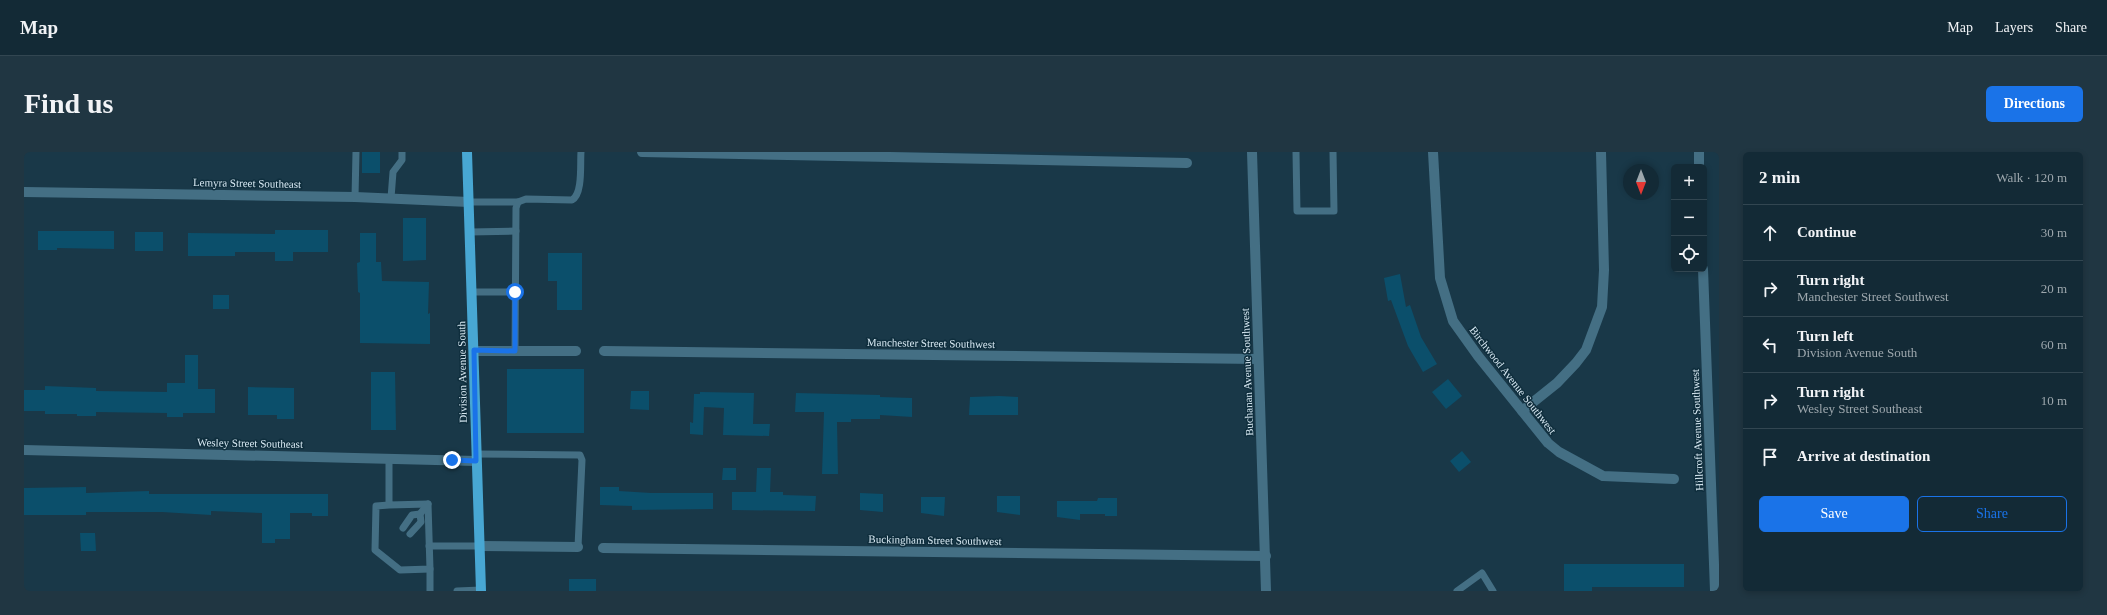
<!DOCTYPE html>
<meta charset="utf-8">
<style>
:root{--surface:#132a36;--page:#203642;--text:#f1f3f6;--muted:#9da7ad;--line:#324651;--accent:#1a73e8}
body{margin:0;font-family:Georgia,serif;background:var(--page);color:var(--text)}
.controls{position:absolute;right:12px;top:12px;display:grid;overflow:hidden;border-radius:6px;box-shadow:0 2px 6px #0003}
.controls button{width:36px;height:36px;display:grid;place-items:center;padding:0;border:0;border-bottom:1px solid var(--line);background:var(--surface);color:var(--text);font:20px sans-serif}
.compass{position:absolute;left:1599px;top:12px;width:36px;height:36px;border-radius:50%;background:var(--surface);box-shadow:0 2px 6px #0003;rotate:180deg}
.stop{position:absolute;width:12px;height:12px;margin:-9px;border:3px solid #1a73e8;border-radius:50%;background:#fff}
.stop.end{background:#1a73e8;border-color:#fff;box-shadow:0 1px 4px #0008}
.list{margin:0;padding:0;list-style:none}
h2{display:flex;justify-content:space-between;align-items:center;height:52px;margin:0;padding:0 16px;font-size:17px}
h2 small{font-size:13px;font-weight:400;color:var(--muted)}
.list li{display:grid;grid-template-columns:26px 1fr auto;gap:12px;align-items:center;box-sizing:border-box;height:56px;padding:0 16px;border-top:1px solid var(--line)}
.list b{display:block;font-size:15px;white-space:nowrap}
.list p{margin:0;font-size:13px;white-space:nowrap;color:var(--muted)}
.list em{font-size:13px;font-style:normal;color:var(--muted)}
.actions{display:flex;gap:8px;padding:12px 16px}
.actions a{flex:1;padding:9px 0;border:1px solid var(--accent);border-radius:6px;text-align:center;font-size:14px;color:var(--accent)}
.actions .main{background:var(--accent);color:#fff}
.icon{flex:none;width:22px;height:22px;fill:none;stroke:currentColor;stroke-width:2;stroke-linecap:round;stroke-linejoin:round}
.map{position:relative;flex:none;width:1695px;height:439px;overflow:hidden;border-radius:6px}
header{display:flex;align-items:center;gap:24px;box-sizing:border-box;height:56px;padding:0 20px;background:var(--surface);border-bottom:1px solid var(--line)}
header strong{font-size:19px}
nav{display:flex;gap:22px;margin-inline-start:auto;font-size:14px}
.intro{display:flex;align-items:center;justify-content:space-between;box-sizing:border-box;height:96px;padding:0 24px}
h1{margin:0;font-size:28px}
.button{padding:10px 18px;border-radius:6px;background:var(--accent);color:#fff;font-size:14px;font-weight:700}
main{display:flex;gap:24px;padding:0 24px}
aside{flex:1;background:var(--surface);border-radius:6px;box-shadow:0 2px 6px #0003}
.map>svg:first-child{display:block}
.building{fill:#0b4f6b}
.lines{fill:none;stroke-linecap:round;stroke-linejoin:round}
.service{stroke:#446f84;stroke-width:7}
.minor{stroke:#446f84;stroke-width:10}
.tertiary{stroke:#446f84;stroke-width:10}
.primary{stroke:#48a7d3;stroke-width:10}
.route{stroke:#1a73e8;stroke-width:5}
.labels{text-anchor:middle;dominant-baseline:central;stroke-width:3;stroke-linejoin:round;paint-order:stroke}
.street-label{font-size:11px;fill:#d6e7f1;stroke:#0f2e3d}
</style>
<header>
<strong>Map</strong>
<nav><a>Map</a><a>Layers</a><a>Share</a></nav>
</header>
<div class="intro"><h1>Find us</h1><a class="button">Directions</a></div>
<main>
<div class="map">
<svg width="1695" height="439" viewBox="0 0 1695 439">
<rect width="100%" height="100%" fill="#193848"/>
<g class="building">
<rect x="338" y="0" width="18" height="21"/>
<polygon points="379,66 402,66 402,108 379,109"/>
<polygon points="251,78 304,78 304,100 269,100 269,109 251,109 251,100 211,100 211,104 164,104 164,81 251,82"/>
<polygon points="14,79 90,79 90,97 33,96 33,98 14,98"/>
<rect x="111" y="80" width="28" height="19"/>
<polygon points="336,81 352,81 352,110 357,110 358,129 405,130 404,162 406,161 406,192 336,191 336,141 334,140 333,111 336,110"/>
<polygon points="524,101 558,101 558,158 533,158 533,129 524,129"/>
<polygon points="1376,122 1382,155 1386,153 1397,185 1413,212 1399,220 1384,194 1367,148 1364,149 1360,126"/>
<rect x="189" y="143" width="16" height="14"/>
<polygon points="161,203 174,203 174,237 191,237 191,261 159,261 159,265 143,265 143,261 72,260 72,264 53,264 53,262 21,262 21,259 0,259 0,238 21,238 21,234 72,236 72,239 143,240 143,231 161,231"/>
<rect x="483" y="217" width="77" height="64"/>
<polygon points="347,220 371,220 372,278 347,278"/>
<polygon points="1424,227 1438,244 1422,257 1408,240"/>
<polygon points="224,235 270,236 270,267 253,267 253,263 224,263"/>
<polygon points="607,239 625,239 625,258 606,257"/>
<polygon points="676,240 730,241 729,272 746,272 745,284 699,283 700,256 680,255 679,283 666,282 666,270 669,271 670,242 676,242"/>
<polygon points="772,241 856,243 856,245 888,246 888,265 856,263 856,267 827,267 827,270 813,270 814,322 798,322 800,260 771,260"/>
<polygon points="975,244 994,245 994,263 945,263 946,245"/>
<polygon points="1438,299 1447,310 1435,320 1426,309"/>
<polygon points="699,316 712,316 712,328 698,328"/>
<polygon points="733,316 747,316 746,340 759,340 759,343 792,344 791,359 708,358 708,340 732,340"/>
<polygon points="62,335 62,341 125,339 125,342 304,342 304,364 288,364 288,361 266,361 266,387 251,387 251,391 238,391 238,361 187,359 187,363 138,360 62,360 62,363 0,363 0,336"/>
<polygon points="576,335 595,335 595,339 627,341 689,341 689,357 608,358 608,354 576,353"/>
<polygon points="836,341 859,342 859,360 836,358"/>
<polygon points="973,344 996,344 996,363 973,360"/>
<polygon points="897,345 921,345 920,364 897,361"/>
<polygon points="1074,346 1093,346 1093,364 1081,364 1081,362 1056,362 1056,368 1033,365 1033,349 1073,349"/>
<polygon points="56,381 71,381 72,399 57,399"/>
<polygon points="1540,412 1660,412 1660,435 1568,435 1568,439 1540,439"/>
<rect x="545" y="427" width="27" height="12"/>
</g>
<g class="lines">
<g class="service">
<polyline points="1272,0 1273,59 1310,59 1309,0"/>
<polyline points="331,45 332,0"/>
<polyline points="367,46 369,20 378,8 378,0"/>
<polyline points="445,50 494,50"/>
<polyline points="446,80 492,79"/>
<polyline points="448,140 491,140"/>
<path d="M491,199L492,56L494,50L502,47L548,48C559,42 556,12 557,0"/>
<polyline points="452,302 556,303 558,308 554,395"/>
<polyline points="365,306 365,353 404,352 406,417 376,418 351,398 352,354 365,353"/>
<polyline points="379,376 388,363 396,362"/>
<polyline points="386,382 397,370 396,362 404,352"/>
<polyline points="405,394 455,394"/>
<polyline points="406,417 406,439"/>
<polyline points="433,439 457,438"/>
<polyline points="1433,439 1458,421 1469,439"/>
</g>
<g class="minor">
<polyline points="618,0 1163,11"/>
<polyline points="1409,0 1416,126 1429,169 1454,204 1524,291 1535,300 1579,324 1650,327"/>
<polyline points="1675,0 1675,15"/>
<polyline points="0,40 331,45 445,50"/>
<polyline points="1679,117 1691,439"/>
<polyline points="450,199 552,199"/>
<polyline points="580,199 1234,207"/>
<polyline points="1498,259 1533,231 1552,211 1562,198 1578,155 1580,118 1577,0"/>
<polyline points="0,298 452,309"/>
<polyline points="455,394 554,395"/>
<polyline points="579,396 1242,404"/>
</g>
<polyline class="tertiary" points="1228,0 1242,439"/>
<polyline class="primary" points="443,0 457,439"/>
</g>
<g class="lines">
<polyline class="route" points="428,308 452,309 450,198 491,199 491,140"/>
</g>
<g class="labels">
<g class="street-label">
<text transform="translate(223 31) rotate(1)">Lemyra Street Southeast</text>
<text transform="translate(907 191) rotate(1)">Manchester Street Southwest</text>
<text transform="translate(438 220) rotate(-91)">Division Avenue South</text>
<text transform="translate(1223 220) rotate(-92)">Buchanan Avenue Southwest</text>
<text transform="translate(1489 228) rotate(52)">Birchwood Avenue Southwest</text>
<text transform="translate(1673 278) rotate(-92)">Hillcroft Avenue Southwest</text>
<text transform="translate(226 291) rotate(1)">Wesley Street Southeast</text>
<text transform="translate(911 388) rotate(1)">Buckingham Street Southwest</text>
</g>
</g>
</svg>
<div class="controls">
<button>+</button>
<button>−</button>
<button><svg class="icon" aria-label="locate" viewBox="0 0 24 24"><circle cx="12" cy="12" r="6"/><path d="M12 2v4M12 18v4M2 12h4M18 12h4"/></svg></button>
</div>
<svg class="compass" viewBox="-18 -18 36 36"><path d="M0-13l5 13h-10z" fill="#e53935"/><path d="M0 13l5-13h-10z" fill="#9da7ad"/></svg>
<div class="stop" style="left:491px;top:140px"></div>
<div class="stop end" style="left:428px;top:308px"></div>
</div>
<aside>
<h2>2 min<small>Walk · 120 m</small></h2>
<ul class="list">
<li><svg class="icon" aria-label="ahead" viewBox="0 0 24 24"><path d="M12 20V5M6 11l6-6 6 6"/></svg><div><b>Continue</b></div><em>30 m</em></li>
<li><svg class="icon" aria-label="right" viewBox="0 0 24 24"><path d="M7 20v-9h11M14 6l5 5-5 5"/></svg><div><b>Turn right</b><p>Manchester Street Southwest</p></div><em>20 m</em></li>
<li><svg class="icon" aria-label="left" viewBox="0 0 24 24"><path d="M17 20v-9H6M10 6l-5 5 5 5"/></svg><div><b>Turn left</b><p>Division Avenue South</p></div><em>60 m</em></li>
<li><svg class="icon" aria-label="right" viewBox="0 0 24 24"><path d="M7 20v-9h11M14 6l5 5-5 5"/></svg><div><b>Turn right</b><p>Wesley Street Southeast</p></div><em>10 m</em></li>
<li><svg class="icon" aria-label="arrive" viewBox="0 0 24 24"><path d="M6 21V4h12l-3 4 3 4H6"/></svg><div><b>Arrive at destination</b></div></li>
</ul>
<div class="actions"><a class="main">Save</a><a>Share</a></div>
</aside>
</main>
